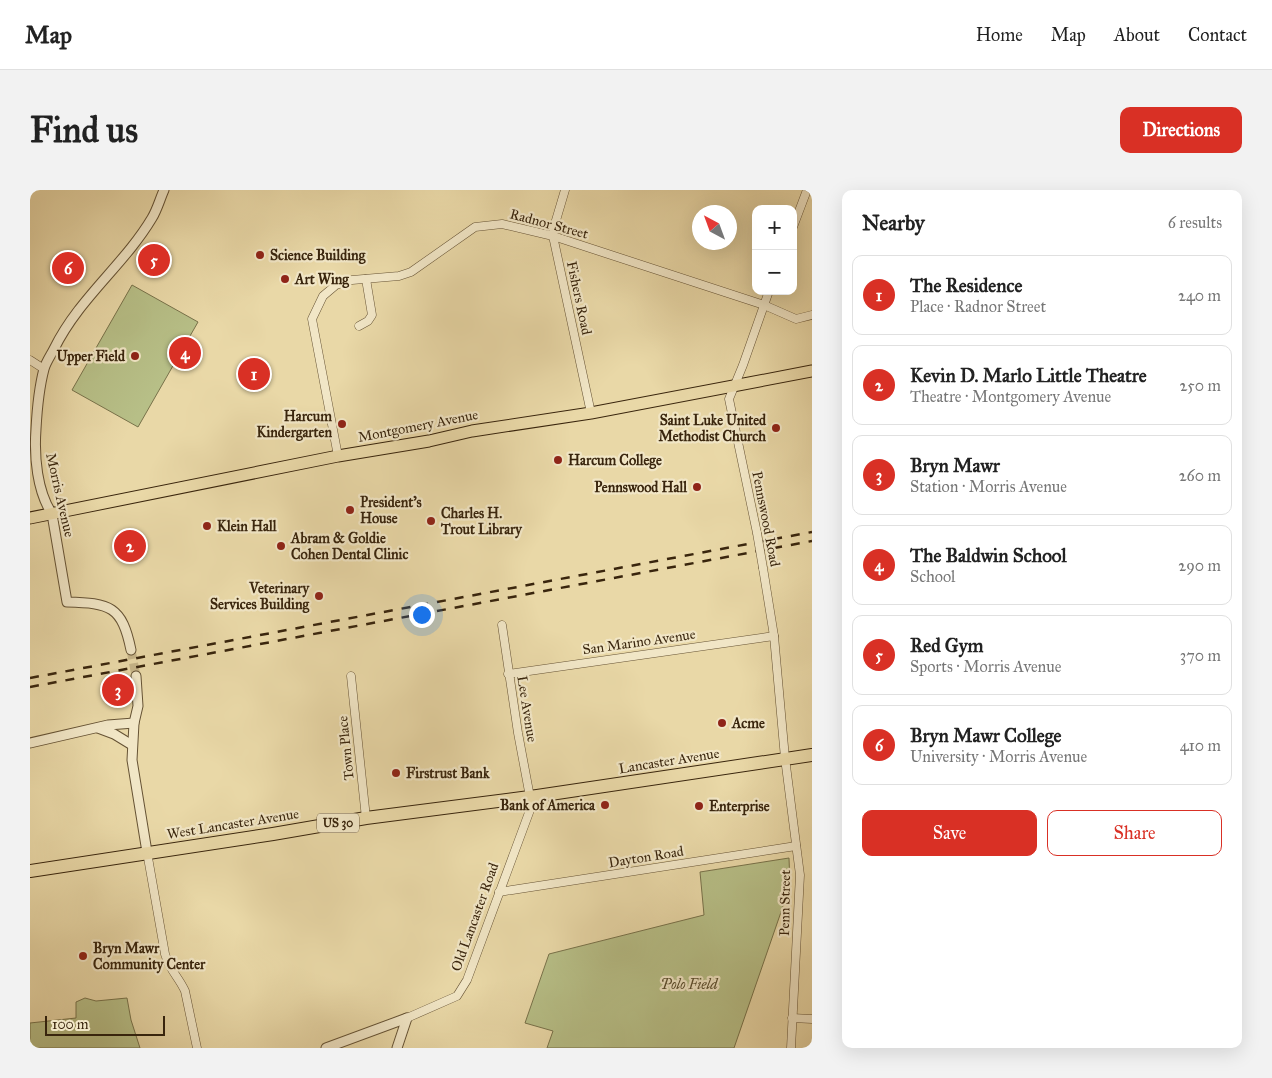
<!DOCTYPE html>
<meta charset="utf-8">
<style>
:root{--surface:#fff;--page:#f2f2f2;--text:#222;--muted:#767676;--line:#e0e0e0;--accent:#d93025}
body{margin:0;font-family:"IM FELL Great Primer",serif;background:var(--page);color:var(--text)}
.controls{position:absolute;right:15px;top:15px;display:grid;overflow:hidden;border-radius:10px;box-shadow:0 5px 20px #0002}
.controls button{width:45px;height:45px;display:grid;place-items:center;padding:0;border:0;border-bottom:1px solid var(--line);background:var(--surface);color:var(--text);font:25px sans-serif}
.compass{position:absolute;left:662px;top:15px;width:45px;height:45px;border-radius:50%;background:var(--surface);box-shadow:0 5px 20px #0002;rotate:319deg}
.scale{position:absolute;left:15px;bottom:12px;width:120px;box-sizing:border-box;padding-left:5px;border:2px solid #39250d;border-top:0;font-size:14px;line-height:18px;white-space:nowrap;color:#39250d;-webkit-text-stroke:4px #f1e6c6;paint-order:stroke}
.you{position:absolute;left:391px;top:424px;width:18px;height:18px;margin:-12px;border:4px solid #fff;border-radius:50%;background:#1a73e8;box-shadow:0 0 0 8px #1a73e833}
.badge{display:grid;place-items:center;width:32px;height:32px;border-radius:50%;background:var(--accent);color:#fff;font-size:16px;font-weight:700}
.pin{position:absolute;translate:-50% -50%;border:2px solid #fff;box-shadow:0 1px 5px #0006}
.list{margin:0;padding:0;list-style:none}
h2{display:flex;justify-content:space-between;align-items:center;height:65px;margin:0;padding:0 20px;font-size:21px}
h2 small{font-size:16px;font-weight:400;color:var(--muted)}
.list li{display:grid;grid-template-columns:32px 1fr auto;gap:15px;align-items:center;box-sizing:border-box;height:80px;margin:0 10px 10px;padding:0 10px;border:1px solid var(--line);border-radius:10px}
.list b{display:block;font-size:19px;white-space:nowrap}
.list p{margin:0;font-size:16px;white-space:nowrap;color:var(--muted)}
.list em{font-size:16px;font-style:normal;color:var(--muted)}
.actions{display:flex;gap:10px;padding:15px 20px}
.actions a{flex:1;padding:11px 0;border:1px solid var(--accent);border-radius:10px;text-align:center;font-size:18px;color:var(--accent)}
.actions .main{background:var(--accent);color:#fff}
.map{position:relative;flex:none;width:782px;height:858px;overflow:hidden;border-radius:10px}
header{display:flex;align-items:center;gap:30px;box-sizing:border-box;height:70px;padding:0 25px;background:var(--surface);border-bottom:1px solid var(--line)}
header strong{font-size:24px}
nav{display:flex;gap:28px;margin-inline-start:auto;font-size:18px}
.intro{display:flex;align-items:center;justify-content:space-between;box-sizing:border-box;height:120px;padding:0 30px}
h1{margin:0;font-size:35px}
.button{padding:12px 22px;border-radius:10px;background:var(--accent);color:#fff;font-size:18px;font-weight:700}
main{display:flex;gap:30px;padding:0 30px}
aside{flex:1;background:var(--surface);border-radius:10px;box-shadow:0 5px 20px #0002}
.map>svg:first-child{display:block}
.green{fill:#b7bf87;stroke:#78724a}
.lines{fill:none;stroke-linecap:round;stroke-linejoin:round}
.tertiary-tunnel{stroke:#c6b488;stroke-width:9;stroke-dasharray:9 4.5;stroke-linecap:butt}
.minor-casing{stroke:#655234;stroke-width:9}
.tertiary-casing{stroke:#655234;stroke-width:11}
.primary-casing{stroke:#39250d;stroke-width:13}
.trunk-casing{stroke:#39250d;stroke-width:14}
.minor{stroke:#f1e6c6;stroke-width:8}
.tertiary{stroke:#f1e6c6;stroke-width:9}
.primary{stroke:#e9d8a7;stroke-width:11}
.trunk{stroke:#e9d8a7;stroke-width:12}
.rail{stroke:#39250d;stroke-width:2.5;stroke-dasharray:9 9;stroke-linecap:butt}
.minor-bridge-casing{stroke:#655234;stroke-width:9;stroke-linecap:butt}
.minor-bridge{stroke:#f1e6c6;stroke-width:8}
.poi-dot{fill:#8f2418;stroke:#f1e6c6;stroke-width:2}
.labels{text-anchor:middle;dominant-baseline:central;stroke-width:4.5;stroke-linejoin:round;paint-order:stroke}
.shield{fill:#f1e6c6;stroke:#705f44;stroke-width:1}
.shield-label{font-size:12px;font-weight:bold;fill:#39250d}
.street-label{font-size:14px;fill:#39250d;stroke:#f1e6c6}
.poi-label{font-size:14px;font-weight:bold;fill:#39250d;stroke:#f1e6c6;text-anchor:start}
.park-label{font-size:14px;font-style:italic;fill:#584c2c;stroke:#f1e6c6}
</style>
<header>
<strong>Map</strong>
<nav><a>Home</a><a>Map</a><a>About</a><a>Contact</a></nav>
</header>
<div class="intro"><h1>Find us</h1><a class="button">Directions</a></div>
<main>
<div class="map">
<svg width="782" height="858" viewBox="0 0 782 858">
<rect width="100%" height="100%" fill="#e9d8a7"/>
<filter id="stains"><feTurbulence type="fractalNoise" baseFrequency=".004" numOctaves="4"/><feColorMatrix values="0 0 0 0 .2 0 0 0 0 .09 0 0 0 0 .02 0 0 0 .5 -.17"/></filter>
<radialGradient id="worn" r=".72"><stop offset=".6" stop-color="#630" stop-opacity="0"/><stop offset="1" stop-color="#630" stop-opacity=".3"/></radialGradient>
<g class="green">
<polygon points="102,95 168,132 108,237 42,200"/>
<polygon points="759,668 760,696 704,858 517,858 523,841 495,833 519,764 674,725 670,682"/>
<polygon points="55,808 66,811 97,808 101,830 110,858 0,858 0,833 46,828 46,812"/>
</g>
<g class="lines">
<polyline class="tertiary-tunnel" points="101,460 106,486"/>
<defs>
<g id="minor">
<polyline points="535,0 524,37 523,46 561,223"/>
<polyline points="763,37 777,0"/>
<polyline points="329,136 338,131 342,125 336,89"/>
<polyline points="0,170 14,179"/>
<polyline points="308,266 282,129 293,106 306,95 322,90 369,86 381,82 445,37 472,34 523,46 734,115 766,129 782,125"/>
<polyline points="727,343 699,209 713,175 739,101"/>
<polyline points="733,378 744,446 755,568 770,685 761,858"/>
<polyline points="478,484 744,446"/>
<polyline points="321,486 336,628"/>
<path d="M117,662L135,764C140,781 148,786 155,801L167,858"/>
<polyline points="469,702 766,656"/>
<polyline points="377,828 427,806 437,790 500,620 500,607 488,543 472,435"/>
<polyline points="762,828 782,829"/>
</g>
<g id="tertiary">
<path d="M101,460C92,416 80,413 37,412L22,324C7,301 4,267 6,239C7,220 9,198 14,179C16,172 21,165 24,159C49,108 94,75 122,28C127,20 130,9 134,0"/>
<polyline points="106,486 108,516 104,533 102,570 117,662"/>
<polyline points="68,538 84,544 102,555"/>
<polyline points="0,553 78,535 104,533"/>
<polyline points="296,858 377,828"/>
<polyline points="367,858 377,828"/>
</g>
<polyline id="primary" points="0,328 308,266 399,251 442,241 561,223 782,181"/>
<polyline id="trunk" points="0,681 243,644 336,628 507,606 782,565"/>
</defs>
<use href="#minor" class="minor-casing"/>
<use href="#tertiary" class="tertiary-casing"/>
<use href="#primary" class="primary-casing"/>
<use href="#trunk" class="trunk-casing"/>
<use href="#minor" class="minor"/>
<use href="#tertiary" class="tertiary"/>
<use href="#primary" class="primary"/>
<use href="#trunk" class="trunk"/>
<g class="rail">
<polyline points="0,488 782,342"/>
<polyline points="0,497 782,351"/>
</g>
<defs>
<polyline id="minor-bridge" points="727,343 733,378"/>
</defs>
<use href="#minor-bridge" class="minor-bridge-casing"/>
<use href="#minor-bridge" class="minor-bridge"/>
</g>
<g class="poi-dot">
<circle cx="230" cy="65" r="5"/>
<circle cx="255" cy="89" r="5"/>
<circle cx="105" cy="166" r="5"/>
<circle cx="312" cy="234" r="5"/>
<circle cx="746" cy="238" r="5"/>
<circle cx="528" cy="270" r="5"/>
<circle cx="667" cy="297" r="5"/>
<circle cx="320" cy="320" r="5"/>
<circle cx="401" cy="331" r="5"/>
<circle cx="177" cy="336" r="5"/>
<circle cx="251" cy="356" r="5"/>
<circle cx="289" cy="406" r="5"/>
<circle cx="692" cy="533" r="5"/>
<circle cx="366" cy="583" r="5"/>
<circle cx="575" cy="615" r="5"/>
<circle cx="669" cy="616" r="5"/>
<circle cx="53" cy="766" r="5"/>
</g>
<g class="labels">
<rect class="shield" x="287" y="623.5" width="42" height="19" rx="4"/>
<g class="shield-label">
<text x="308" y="633">US 30</text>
</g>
<g class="street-label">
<text transform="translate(519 34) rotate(15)">Radnor Street</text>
<text transform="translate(549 108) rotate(78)">Fishers Road</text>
<text transform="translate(388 236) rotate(-11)">Montgomery Avenue</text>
<text transform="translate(30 305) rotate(77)">Morris Avenue</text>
<text transform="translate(736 329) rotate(79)">Pennswood Road</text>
<text transform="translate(609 452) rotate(-8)">San Marino Avenue</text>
<text transform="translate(497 519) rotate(81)">Lee Avenue</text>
<text transform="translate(316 558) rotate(-96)">Town Place</text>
<text transform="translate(639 571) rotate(-9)">Lancaster Avenue</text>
<text transform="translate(203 634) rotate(-9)">West Lancaster Avenue</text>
<text transform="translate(616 667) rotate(-9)">Dayton Road</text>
<text transform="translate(755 713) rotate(-89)">Penn Street</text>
<text transform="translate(445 727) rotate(-70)">Old Lancaster Road</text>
</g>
<g class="poi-label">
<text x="240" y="65">Science Building</text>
<text x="265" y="89">Art Wing</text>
<text x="95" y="166" text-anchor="end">Upper Field</text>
<text x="302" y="226" text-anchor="end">Harcum<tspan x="302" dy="16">Kindergarten</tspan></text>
<text x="736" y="230" text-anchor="end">Saint Luke United<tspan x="736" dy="16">Methodist Church</tspan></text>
<text x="538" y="270">Harcum College</text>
<text x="657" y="297" text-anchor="end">Pennswood Hall</text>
<text x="330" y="312">President’s<tspan x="330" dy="16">House</tspan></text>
<text x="411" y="323">Charles H.<tspan x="411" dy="16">Trout Library</tspan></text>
<text x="187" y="336">Klein Hall</text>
<text x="261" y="348">Abram &amp; Goldie<tspan x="261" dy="16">Cohen Dental Clinic</tspan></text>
<text x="279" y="398" text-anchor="end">Veterinary<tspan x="279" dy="16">Services Building</tspan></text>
<text x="702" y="533">Acme</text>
<text x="376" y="583">Firstrust Bank</text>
<text x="565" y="615" text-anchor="end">Bank of America</text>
<text x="679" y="616">Enterprise</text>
<text x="63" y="758">Bryn Mawr<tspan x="63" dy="16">Community Center</tspan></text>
</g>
<g class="park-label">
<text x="659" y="794">Polo Field</text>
</g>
</g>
<rect width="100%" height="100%" filter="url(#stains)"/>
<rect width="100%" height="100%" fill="url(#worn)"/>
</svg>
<div class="controls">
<button>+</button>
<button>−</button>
</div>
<svg class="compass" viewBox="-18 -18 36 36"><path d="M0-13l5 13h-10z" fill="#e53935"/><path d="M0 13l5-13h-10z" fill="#767676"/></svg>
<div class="scale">100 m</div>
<div class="you"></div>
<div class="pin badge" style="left:224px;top:184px">1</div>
<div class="pin badge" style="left:100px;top:356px">2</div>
<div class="pin badge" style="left:88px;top:500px">3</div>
<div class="pin badge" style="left:155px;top:163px">4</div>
<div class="pin badge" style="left:124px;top:70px">5</div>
<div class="pin badge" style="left:38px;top:78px">6</div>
</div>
<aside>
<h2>Nearby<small>6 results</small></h2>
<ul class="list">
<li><span class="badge">1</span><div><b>The Residence</b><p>Place · Radnor Street</p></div><em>240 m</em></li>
<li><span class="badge">2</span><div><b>Kevin D. Marlo Little Theatre</b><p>Theatre · Montgomery Avenue</p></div><em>250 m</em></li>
<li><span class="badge">3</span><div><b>Bryn Mawr</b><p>Station · Morris Avenue</p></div><em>260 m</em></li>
<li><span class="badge">4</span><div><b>The Baldwin School</b><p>School</p></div><em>290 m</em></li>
<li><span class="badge">5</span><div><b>Red Gym</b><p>Sports · Morris Avenue</p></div><em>370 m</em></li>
<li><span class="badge">6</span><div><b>Bryn Mawr College</b><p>University · Morris Avenue</p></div><em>410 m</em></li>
</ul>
<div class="actions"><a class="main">Save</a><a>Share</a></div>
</aside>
</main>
